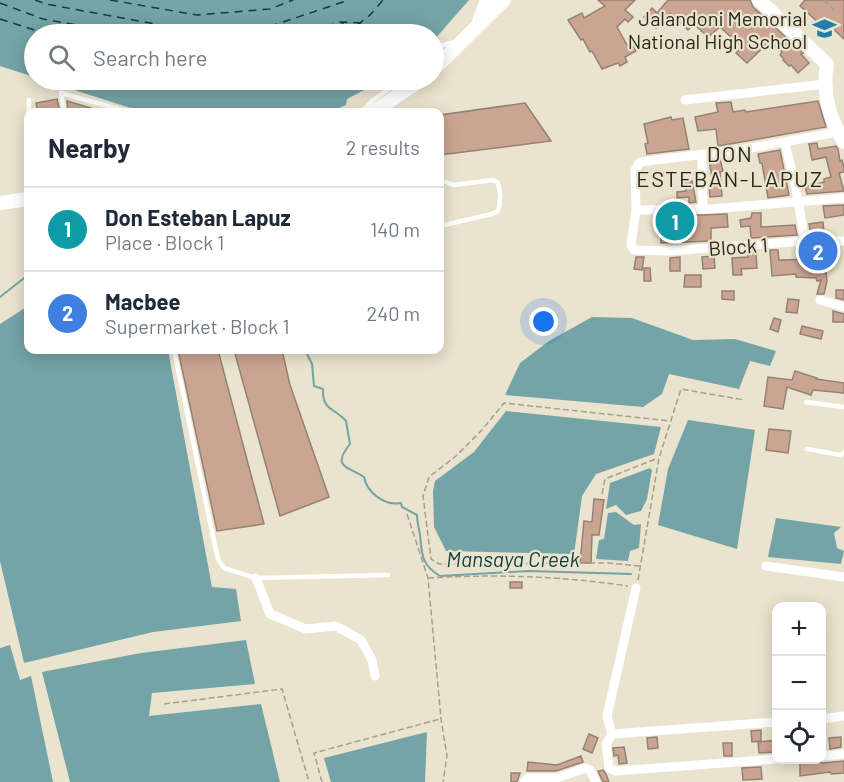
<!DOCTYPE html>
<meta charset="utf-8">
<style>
:root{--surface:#fff;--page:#f6f6f7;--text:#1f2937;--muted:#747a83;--line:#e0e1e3;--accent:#7c3aed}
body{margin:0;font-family:Barlow,sans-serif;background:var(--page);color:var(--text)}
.controls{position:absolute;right:18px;bottom:18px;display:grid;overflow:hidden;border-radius:12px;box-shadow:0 3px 15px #0003}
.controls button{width:54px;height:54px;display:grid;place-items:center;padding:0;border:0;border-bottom:2px solid var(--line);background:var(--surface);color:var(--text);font:30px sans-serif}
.you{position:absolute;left:544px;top:322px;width:21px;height:21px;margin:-15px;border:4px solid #fff;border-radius:50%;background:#1a73e8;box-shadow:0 0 0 9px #1a73e833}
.badge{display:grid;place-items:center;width:39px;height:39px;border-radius:50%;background:var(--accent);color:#fff;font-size:20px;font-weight:700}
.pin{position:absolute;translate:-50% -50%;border:3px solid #fff;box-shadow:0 2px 6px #0006}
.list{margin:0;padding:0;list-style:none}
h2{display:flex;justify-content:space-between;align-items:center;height:78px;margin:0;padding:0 24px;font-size:26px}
h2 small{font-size:20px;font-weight:400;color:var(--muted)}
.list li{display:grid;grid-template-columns:39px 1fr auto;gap:18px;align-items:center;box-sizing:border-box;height:84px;padding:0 24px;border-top:2px solid var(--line)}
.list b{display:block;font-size:22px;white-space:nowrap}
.list p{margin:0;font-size:20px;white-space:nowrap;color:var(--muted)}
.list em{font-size:20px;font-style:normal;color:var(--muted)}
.icon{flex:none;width:33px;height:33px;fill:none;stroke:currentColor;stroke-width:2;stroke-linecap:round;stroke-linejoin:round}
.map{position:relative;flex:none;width:844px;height:782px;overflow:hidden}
.search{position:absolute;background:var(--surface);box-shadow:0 3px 15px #0003;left:24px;top:24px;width:420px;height:66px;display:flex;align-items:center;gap:15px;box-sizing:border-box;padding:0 21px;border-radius:33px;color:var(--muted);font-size:22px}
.panel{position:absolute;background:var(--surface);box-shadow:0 3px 15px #0003;left:24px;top:108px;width:420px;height:246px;border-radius:12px}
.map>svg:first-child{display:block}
.water{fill:#74a4a7}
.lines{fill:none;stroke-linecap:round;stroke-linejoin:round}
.stream{stroke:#74a4a7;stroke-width:2}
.ferry{stroke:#0f3d40;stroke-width:1.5;stroke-dasharray:8 6;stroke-linecap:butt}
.building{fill:#caa592;stroke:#958176;stroke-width:1.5}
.path{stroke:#a5a08e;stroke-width:1.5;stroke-dasharray:6 3;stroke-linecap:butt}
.lane{stroke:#fff;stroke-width:4.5}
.street{stroke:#fff;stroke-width:9}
.secondary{stroke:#fff;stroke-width:14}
.labels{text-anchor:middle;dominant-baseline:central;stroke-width:4.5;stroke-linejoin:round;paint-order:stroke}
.poi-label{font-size:20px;fill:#28261d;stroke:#eae3cd;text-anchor:end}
.street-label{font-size:20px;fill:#28261d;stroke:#eae3cd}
.water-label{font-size:21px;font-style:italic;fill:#0f3d40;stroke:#eae3cd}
.quarter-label{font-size:22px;letter-spacing:1.5px;fill:#28261d;stroke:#eae3cd}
</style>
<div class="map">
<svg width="844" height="782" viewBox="0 0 844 782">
<rect width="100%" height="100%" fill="#eae3cd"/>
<g class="water">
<polygon points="0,0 469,0 434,40 434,34 34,34 34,77 0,66"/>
<polygon points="43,80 383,80 347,99 346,105 329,112 143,112"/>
<polygon points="28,306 28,350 168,350 212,587 236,589 241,621 153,632 24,663 0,561 0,324"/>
<polygon points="592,317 632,318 693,340 735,339 776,351 770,366 750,361 739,389 669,374 662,394 643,407 505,395 520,363 549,341"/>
<polygon points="506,411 661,427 654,454 596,474 582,496 574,554 446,551 434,527 433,491 435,481 474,452"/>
<polygon points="688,420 755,430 737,549 658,525 668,469"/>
<polygon points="650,468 652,470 647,499 641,511 626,515 616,505 606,509 610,483"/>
<polygon points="616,512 634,525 641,524 639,548 630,551 628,561 596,559 599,540 604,539 608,513"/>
<polygon points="776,518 841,527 834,533 837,548 844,551 841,564 768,557"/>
<polygon points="246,640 255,684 152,693 149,716 261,704 280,782 70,782 42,672 141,653"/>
<polygon points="10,645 20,680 31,676 53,782 0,782 0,648"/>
<polygon points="427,732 425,782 331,782 324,758"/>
</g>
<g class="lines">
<g class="stream">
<polyline points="0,297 28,275"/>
<path d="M305,350L312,364L314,386L323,389C322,411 335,408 346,421L350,444C331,468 348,466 364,477C367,493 385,506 401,503L402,507L417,515C417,522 419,528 420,535C422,554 421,565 440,576L528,571L631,574"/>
</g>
<g class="ferry">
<polyline points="35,0 46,4 199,32 274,25 349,0"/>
<polyline points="110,0 197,15 270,9 293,0"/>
<polyline points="0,3 43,19 128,34"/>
<polyline points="0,19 47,34"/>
<polyline points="342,23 350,34"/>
<polyline points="299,34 341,22 361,23 365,34"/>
<polyline points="346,34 370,15 383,0"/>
</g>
</g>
<g class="building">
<polygon points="598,0 635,0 625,10 633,17 628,22 625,19 617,27 627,45 631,42 636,51 625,57 627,62 620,66 618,63 602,69 592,51 590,52 583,39 581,40 568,20 582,13 584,18 605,6"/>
<polygon points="668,0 750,0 753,7 803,53 801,54 809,63 798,73 791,65 789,66 783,60 784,59 780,55 782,52 770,41 747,63 736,53 742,47 720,27 708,37 694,24 688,30 670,13 656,28 644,17 652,8 657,13"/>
<polygon points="805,0 844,0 844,39 825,21 821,25 800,6"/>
<polygon points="57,99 60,112 38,112 36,103"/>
<polygon points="67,101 101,111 100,112 68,112"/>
<polygon points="818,101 826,127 718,146 716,129 698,131 695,117 718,112 716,103 731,102 733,112 745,110 746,112"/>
<polygon points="525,103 551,141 440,155 440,115"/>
<polygon points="671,117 672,120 683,118 689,149 647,154 645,144 648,143 644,124"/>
<polygon points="817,143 818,149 836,146 838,149 840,161 842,160 844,168 844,172 839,173 844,191 807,194 805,187 824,182 824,179 831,177 826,157 812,160 809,144"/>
<polygon points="780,150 789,195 768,198 762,163 760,163 758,154"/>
<polygon points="720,159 723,171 720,172 722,196 710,197 709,185 713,184 709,160"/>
<polygon points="692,181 696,202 689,203 689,197 677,198 677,192 686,191 684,182"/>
<polygon points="844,205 844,215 825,218 823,206"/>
<polygon points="752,213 761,213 761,227 795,225 797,235 751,238 750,226 741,227 740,220 751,218"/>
<polygon points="727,214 728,227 711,228 711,241 661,243 660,225 672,224 672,216"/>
<polygon points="823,222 824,233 811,234 809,224"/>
<polygon points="815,248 837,248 838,254 834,253 833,259 825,261 827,281 824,294 817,294 821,280 817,281 816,278 796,277 796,274 772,276 770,250 778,250 779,260 816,259"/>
<polygon points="748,252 756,252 757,268 741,269 742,275 733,275 732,258 748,257"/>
<polygon points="714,256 715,268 703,269 702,257"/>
<polygon points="636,257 644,257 642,270 634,269"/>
<polygon points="680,257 680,271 670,271 670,258"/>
<polygon points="644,268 650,268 651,281 644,281"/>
<polygon points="685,275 701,275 701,287 684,287"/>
<polygon points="836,290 844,290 844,300 836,298"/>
<polygon points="722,291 734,291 734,300 722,299"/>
<polygon points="788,299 799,300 797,313 786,312"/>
<polygon points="833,311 844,314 844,322 833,322"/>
<polygon points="774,318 781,320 778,332 770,329"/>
<polygon points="802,326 823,331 821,339 800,334"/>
<polygon points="178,350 218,350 264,524 217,531"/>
<polygon points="234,350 282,350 290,385 329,497 280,516"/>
<polygon points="795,371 817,378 816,379 844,383 844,393 813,390 811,395 787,387 783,409 764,406 768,377 792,380"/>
<polygon points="769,429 791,431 788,453 766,450"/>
<polygon points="594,499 604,500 599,535 592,535 591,563 580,563 584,521 592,522"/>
<rect x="510" y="582" width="12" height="6"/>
<polygon points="761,730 761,741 752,742 751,731"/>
<polygon points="589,734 598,738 592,753 583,749"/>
<polygon points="657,737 658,748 648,749 647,738"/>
<polygon points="841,737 841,747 830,749 829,738"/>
<polygon points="777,740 777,752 759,753 758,742"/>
<polygon points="723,743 732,743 732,756 724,756"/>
<polygon points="624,747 627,763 619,764 618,755 614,756 613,748"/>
<polygon points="581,756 583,762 556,771 527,771 528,762 557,765"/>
<polygon points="800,761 817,761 823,763 844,761 844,773 831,774 830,772 800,776"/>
<polygon points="761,767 762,779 743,780 742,768"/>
<polygon points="603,770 606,774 609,782 603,782 598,771"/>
<polygon points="511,773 520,773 517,782 511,782"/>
</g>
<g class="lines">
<g class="path">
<polyline points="824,0 834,10"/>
<polyline points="602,494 605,479 658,458"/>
<polyline points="407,514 428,578 441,719 447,756 443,782"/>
<polyline points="640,566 608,563 439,564 431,559 423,496 429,477 456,456 482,430 504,403 670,421"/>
<path d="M428,578C496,574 560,576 628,586"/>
<polyline points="638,580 659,458 681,389 744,400"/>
<polyline points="164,704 282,689 309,782"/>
<polyline points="322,782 314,753 440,719"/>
</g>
<g class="lane">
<polyline points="434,52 443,45 455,42"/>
<polyline points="383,80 389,88"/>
<polyline points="64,112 61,93 129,112"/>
<polyline points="361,112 372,101 401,80"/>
<path d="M440,180L454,185L493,180L497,182C501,190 501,202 498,211L492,214L440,226"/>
<polyline points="27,196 29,100"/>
<polyline points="174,350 215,546 218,559 224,568 256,578 388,575"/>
<polyline points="806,402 844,407"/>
<polyline points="807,449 841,455 844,452"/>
</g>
<g class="street">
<polyline points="685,100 825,84"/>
<polyline points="838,132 746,149 640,162 635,170 636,210 631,245 634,250 668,251 805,241 844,241"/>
<polyline points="785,143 795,184 805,241"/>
<polyline points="702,155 703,209"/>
<polyline points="636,210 710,209 844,198"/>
<polyline points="820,300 844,307"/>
<polyline points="766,566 844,577"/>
<polyline points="256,578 270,614 306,629 336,626 361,640 372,660 375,676"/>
<polyline points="822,719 844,716"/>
<polyline points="776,722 612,734 606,744 609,768 616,771 776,759"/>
<polyline points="612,734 607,716 636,588"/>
<polyline points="822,756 844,754"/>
<polyline points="524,782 528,778 557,778 586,768 590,770 596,782"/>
</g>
<g class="secondary">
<path d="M759,0L827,64C822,92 829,118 844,142"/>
<polyline points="479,22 487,0"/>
<polyline points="434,69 504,0"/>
<polyline points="373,112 421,80"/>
<polyline points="0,203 28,199"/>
</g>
</g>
<defs>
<symbol id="school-bare" viewBox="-9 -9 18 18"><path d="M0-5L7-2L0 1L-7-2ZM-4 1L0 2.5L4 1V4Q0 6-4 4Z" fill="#207eab" stroke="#eae3cd" stroke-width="2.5" paint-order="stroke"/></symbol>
</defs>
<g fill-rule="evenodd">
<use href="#school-bare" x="808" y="12" width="33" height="33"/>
</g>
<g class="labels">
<g class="poi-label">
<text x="807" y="18">Jalandoni Memorial<tspan x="807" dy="23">National High School</tspan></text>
</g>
<g class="street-label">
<text transform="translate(738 246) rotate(-4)">Block 1</text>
</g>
<g class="water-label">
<text x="513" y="558">Mansaya Creek</text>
</g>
<g class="quarter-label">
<text x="730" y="153">DON<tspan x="730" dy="25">ESTEBAN-LAPUZ</tspan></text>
</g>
</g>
</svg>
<div class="controls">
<button>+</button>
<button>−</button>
<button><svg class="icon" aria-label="locate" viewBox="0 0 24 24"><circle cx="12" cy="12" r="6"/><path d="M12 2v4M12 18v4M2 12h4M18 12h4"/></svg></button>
</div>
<div class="you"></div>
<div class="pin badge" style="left:675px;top:221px;background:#0f9aa8">1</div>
<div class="pin badge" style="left:818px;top:251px;background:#3f7fe0">2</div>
<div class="search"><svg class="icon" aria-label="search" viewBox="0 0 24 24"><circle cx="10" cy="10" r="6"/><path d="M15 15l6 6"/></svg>Search here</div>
<section class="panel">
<h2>Nearby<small>2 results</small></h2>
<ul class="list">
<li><span class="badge" style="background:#0f9aa8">1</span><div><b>Don Esteban Lapuz</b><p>Place · Block 1</p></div><em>140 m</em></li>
<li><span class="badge" style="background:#3f7fe0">2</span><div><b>Macbee</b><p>Supermarket · Block 1</p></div><em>240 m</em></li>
</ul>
</section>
</div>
